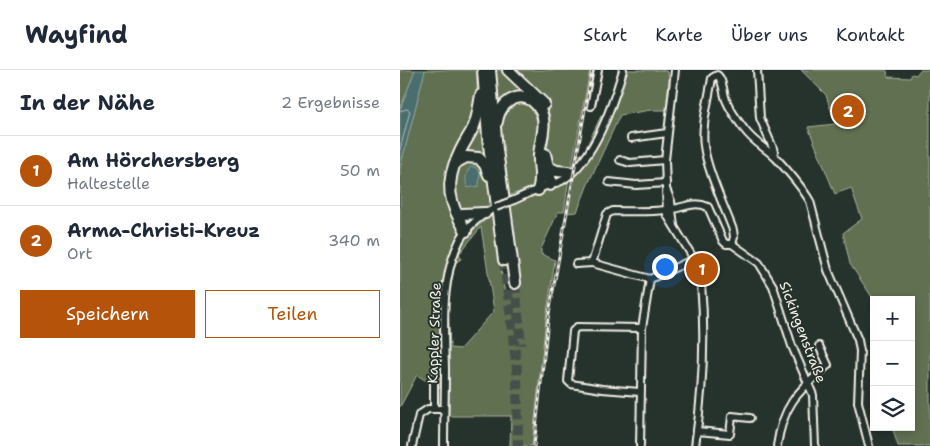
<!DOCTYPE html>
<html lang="de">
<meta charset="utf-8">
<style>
:root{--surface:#fff;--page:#f2f2f3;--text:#1f2937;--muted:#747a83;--line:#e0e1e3;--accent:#b45309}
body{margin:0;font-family:"Shantell Sans",sans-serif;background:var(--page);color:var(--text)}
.controls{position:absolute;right:15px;bottom:15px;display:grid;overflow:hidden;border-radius:0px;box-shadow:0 2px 8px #0003}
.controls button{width:45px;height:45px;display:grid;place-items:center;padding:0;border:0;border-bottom:1px solid var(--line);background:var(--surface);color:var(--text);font:25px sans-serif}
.you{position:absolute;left:264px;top:196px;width:18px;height:18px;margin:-12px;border:4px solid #fff;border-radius:50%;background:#1a73e8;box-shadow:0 0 0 8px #1a73e833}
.badge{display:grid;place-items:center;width:32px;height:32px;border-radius:50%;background:var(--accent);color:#fff;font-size:16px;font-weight:700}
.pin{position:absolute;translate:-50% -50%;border:2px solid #fff;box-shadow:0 1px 5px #0006}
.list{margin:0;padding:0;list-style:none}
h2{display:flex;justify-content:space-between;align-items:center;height:65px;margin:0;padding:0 20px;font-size:21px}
h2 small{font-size:16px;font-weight:400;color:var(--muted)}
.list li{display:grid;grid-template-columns:32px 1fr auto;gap:15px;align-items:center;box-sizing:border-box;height:70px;padding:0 20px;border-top:1px solid var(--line)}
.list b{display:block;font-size:19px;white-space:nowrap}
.list p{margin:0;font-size:16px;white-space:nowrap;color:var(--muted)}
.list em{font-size:16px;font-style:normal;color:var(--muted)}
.actions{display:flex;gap:10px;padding:15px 20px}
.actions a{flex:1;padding:11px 0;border:1px solid var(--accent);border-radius:0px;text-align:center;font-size:18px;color:var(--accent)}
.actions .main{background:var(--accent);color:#fff}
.icon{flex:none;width:28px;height:28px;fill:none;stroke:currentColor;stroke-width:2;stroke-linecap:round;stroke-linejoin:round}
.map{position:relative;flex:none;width:530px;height:376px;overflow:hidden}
header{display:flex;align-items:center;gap:30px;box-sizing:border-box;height:70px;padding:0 25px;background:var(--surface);border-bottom:1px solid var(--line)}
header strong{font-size:24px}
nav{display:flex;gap:28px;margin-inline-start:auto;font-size:18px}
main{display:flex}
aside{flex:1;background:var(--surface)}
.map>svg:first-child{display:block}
.green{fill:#606f51;stroke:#aab09c;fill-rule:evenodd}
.water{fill:#496e6d;stroke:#8da29e}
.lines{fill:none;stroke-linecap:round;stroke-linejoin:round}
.shore{stroke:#b0bdb7;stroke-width:1}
.highway-tunnel{stroke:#455049;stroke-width:10;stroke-dasharray:10 5;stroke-linecap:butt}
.minor-casing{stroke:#f4f1e8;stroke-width:10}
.highway-casing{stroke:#f4f1e8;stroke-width:14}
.minor{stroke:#26332d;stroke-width:6}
.highway{stroke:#26332d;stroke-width:10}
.rail-casing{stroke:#f4f1e8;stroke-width:3}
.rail{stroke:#26332d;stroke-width:1;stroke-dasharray:4;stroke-linecap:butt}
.minor-bridge-casing{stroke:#f4f1e8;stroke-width:10;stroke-linecap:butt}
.minor-bridge{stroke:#26332d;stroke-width:6}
.labels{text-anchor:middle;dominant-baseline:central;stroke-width:4;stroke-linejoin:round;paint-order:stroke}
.street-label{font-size:14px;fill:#f4f1e8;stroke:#26332d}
</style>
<header>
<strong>Wayfind</strong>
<nav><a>Start</a><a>Karte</a><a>Über uns</a><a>Kontakt</a></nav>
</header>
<main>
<aside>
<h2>In der Nähe<small>2 Ergebnisse</small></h2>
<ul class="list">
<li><span class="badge">1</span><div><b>Am Hörchersberg</b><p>Haltestelle</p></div><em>50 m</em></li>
<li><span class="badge">2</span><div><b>Arma-Christi-Kreuz</b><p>Ort</p></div><em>340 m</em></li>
</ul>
<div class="actions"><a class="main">Speichern</a><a>Teilen</a></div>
</aside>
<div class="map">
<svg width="530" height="376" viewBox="0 0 530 376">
<rect width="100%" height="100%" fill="#26332d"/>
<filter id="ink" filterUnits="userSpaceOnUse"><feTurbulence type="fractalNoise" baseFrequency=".02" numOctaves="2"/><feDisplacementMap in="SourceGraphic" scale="10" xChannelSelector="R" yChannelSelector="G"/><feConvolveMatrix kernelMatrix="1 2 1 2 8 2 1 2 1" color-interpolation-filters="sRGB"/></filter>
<g filter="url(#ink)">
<g class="green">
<polygon points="0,0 15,0 0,40"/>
<path d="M25,0H77V33L73,50L46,106L66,166L92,145L105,224L112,222L110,136L147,120L169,108L164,142H158L141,179V184L155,190L146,248L132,376H110L111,346H49V318L36,317L17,305L0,337V98ZM81,157L94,241L60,279L50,278L48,232L55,193L61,189L59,184Z"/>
<polygon points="96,0 105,0 139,33 107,28 99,33"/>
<path d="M111,0H190L172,95L165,99L155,98L146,88C148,70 154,51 146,34Z"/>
<polygon points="227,0 263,0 268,2 269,10 266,40 251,40 220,45 188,114 177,142 167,143 178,84 180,85 184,82 201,46 207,49"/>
<polygon points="401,0 485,0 487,1 488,7 510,8 512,4 516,5 520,0 530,0 530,376 498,376 492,357 511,357 511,230 474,230 450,194 443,163 462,149 451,118 435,124 408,57 435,54 426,25"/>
<polygon points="127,32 139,45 135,116 108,126 100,51 110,33"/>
<polygon points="80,46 85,90 63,86"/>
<path d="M72,89L87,102L92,133C80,139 69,147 58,136L53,110L59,94Z"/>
</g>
<g class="water">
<polygon points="15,0 25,0 0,98 0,40"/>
<path d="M71,97H75L80,103L79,116L68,118C64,112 66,101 71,97Z"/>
</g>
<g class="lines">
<polyline class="shore" points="0,41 7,39 10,41 0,80"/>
<g class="highway-tunnel">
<polyline points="104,190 117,300 118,376"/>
<polyline points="115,213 121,275"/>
</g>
<defs>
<g id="minor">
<path d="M275,0L265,90L267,145L294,189L299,202L301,213C306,269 303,320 295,376"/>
<polyline points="357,0 360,48 373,78 375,87"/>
<polyline points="191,36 198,0"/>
<polyline points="231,68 267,63"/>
<polyline points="220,90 230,93 265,90"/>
<polyline points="209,112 236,115 266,113"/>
<polyline points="267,121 271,131 274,156"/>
<path d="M114,130C125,125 137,119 149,115C154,113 159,113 163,110C195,89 213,34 223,0"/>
<path d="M332,174L334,167L333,160C324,136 307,100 304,76C301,56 309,28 312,8L317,5C323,9 323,22 326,30C330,40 338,51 344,59C353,72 366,78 376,88C388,101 401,116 410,131L428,200L458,270L460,281L458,332L469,376"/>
<polyline points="176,194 192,193"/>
<path d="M250,209L192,193L207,144L213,141C231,141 248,142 266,140C282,139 293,130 308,137L323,171L326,174H332L359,193L373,216L392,276L413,325L415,376"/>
<polyline points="250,209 294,189"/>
<polyline points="32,307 34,310 34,339"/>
<polyline points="240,322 202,319 171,314 168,311 173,261 177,257 242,258"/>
<polyline points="297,361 330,364 332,346 350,348"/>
<polyline points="12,376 19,345 28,339 44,339"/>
<path d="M44,376C44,350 45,325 45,299C44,257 40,209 60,170C68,155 81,146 96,137"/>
<polyline points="240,376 242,258 250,209"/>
<path d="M377,376C383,334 398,322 428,295L419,276"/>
</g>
<g id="highway">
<polyline points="83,0 88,67 104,190"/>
<polyline points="90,0 97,80 115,213"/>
<polyline points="108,0 144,34"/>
<path d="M97,52C100,28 127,17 140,40C148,53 140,72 139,85C138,97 143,108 138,120"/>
<polyline points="145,84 150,105 150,115"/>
<polyline points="55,93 66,87 79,88 85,95 89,105"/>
<polyline points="146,96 157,101 168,102"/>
<polyline points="62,144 85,143"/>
<path d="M66,161C49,134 44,113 59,84C63,74 70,65 74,56C78,46 79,35 81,25"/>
</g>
</defs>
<use href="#minor" class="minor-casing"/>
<use href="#highway" class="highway-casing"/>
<use href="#minor" class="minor"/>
<use href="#highway" class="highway"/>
<defs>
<polyline id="rail" points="134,376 148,249 192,0"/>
</defs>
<use href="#rail" class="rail-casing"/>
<use href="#rail" class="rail"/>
<defs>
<polyline id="minor-bridge" points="96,137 114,130"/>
</defs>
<use href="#minor-bridge" class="minor-bridge-casing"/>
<use href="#minor-bridge" class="minor-bridge"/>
</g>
</g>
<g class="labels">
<g class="street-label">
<text transform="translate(403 262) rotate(69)">Sickingenstraße</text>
<text transform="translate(34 263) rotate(-88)">Kappler Straße</text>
</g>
</g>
</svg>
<div class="controls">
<button>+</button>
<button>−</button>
<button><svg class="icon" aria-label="layers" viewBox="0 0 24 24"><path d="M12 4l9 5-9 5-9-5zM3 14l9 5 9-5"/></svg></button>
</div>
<div class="you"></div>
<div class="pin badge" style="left:302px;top:199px">1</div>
<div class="pin badge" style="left:448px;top:41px">2</div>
</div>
</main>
